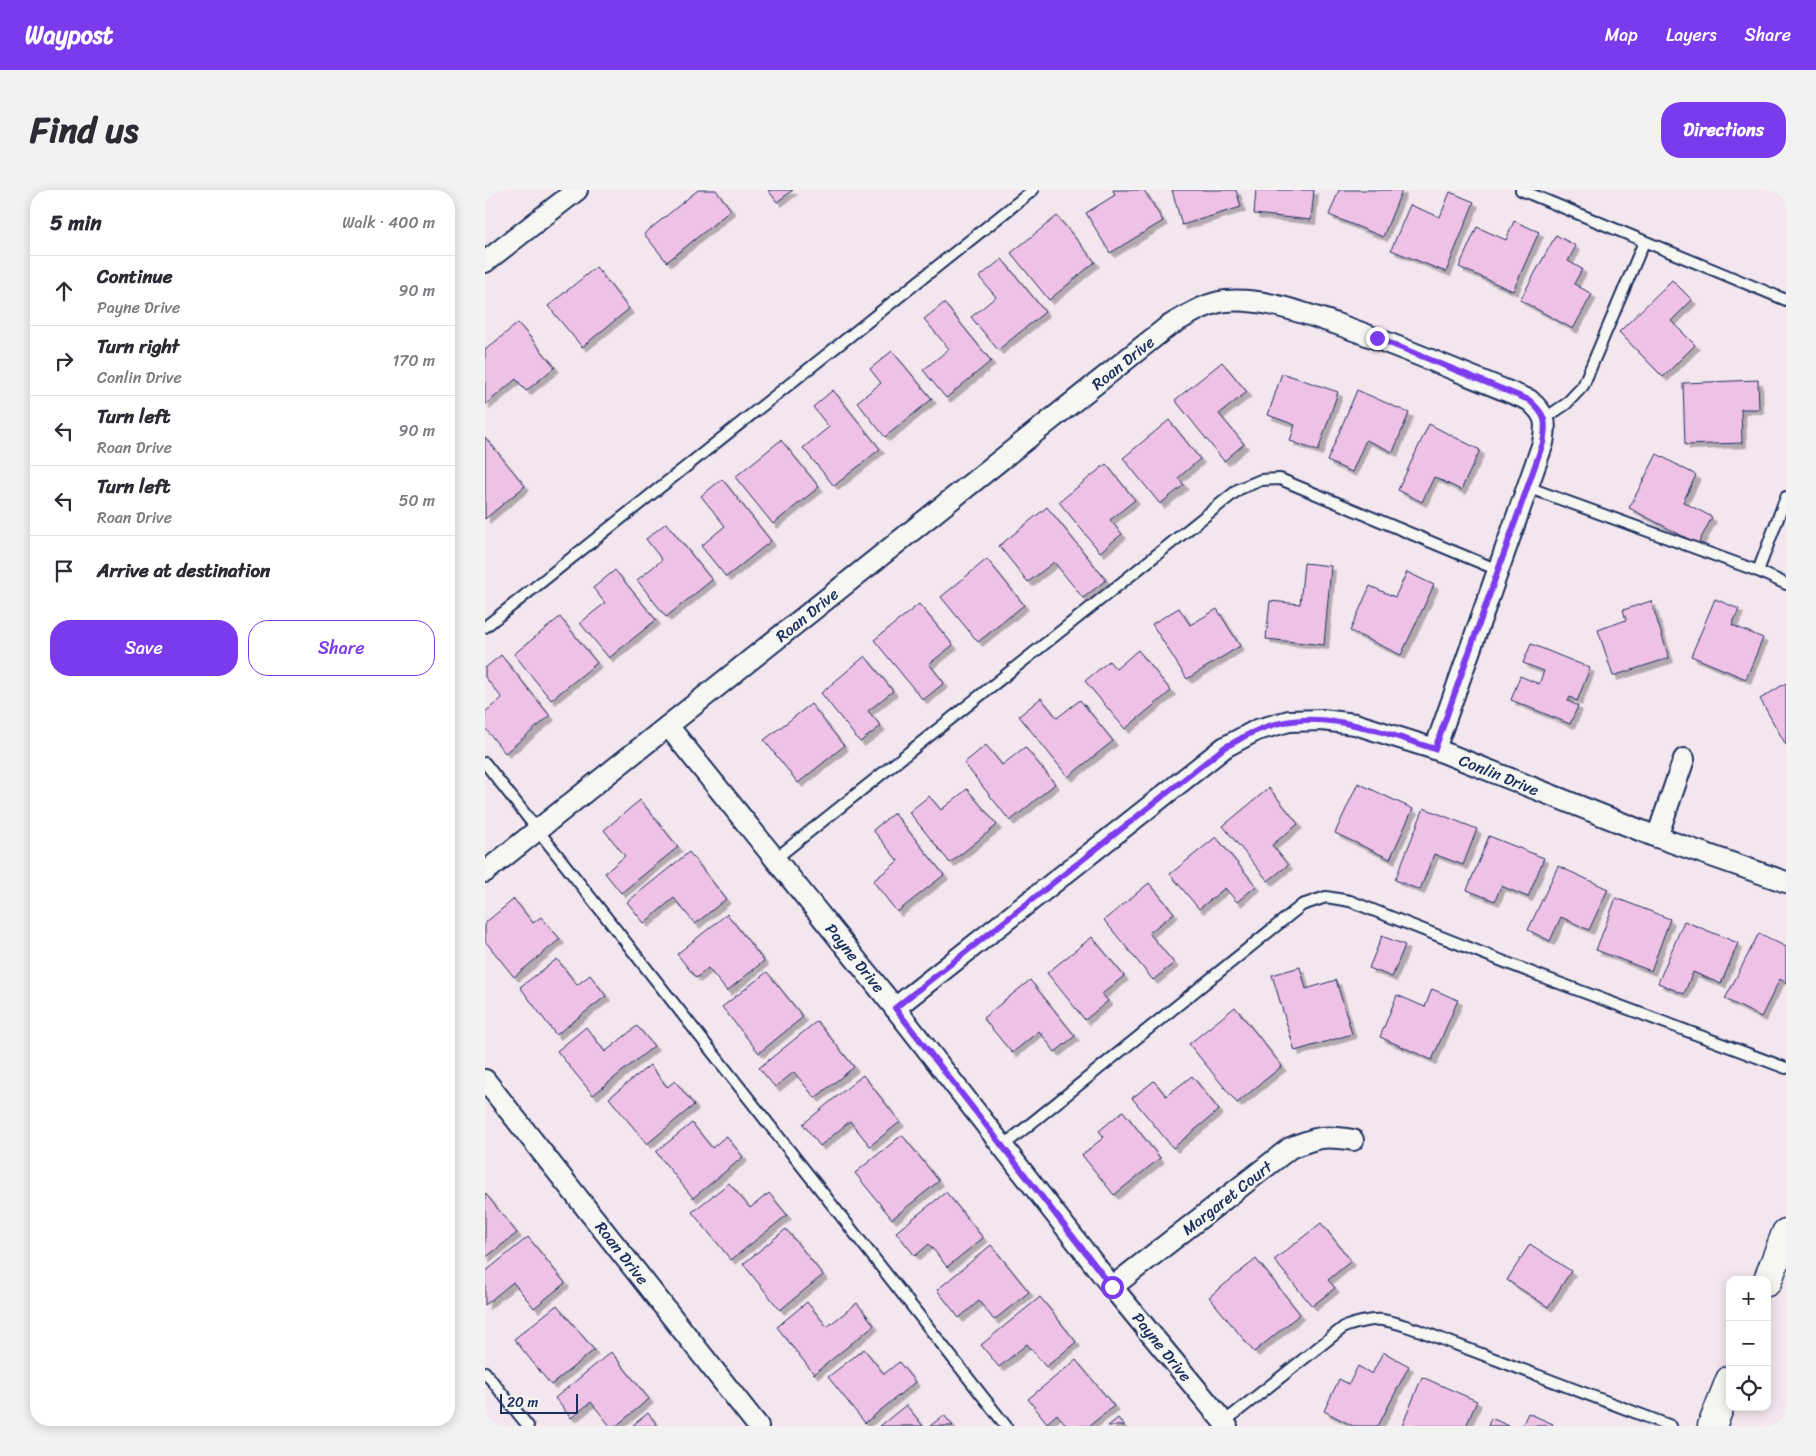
<!DOCTYPE html>
<meta charset="utf-8">
<style>
:root{--surface:#fff;--page:#f2f2f3;--text:#2b2b33;--muted:#7c7c81;--line:#e1e1e2;--accent:#7c3aed}
body{margin:0;font-family:Sriracha,sans-serif;background:var(--page);color:var(--text)}
.controls{position:absolute;right:15px;bottom:15px;display:grid;overflow:hidden;border-radius:10px;box-shadow:0 2px 12px #0003}
.controls button{width:45px;height:45px;display:grid;place-items:center;padding:0;border:0;border-bottom:1px solid var(--line);background:var(--surface);color:var(--text);font:25px sans-serif}
.scale{position:absolute;left:15px;bottom:12px;width:78px;box-sizing:border-box;padding-left:5px;border:2px solid #1b2f5e;border-top:0;font-size:14px;line-height:18px;white-space:nowrap;color:#1b2f5e;-webkit-text-stroke:4px #f6f6f2;paint-order:stroke}
.stop{position:absolute;width:15px;height:15px;margin:-11px;border:4px solid #7c3aed;border-radius:50%;background:#fff}
.stop.end{background:#7c3aed;border-color:#fff;box-shadow:0 1px 5px #0008}
.list{margin:0;padding:0;list-style:none}
h2{display:flex;justify-content:space-between;align-items:center;height:65px;margin:0;padding:0 20px;font-size:21px}
h2 small{font-size:16px;font-weight:400;color:var(--muted)}
.list li{display:grid;grid-template-columns:32px 1fr auto;gap:15px;align-items:center;box-sizing:border-box;height:70px;padding:0 20px;border-top:1px solid var(--line)}
.list b{display:block;font-size:19px;white-space:nowrap}
.list p{margin:0;font-size:16px;white-space:nowrap;color:var(--muted)}
.list em{font-size:16px;font-style:normal;color:var(--muted)}
.actions{display:flex;gap:10px;padding:15px 20px}
.actions a{flex:1;padding:11px 0;border:1px solid var(--accent);border-radius:20px;text-align:center;font-size:18px;color:var(--accent)}
.actions .main{background:var(--accent);color:#fff}
.icon{flex:none;width:28px;height:28px;fill:none;stroke:currentColor;stroke-width:2;stroke-linecap:round;stroke-linejoin:round}
.map{position:relative;flex:none;width:1301px;height:1236px;overflow:hidden;border-radius:20px}
header{display:flex;align-items:center;gap:30px;box-sizing:border-box;height:70px;padding:0 25px;background:var(--accent);color:#fff}
header strong{font-size:24px}
nav{display:flex;gap:28px;margin-inline-start:auto;font-size:18px}
.intro{display:flex;align-items:center;justify-content:space-between;box-sizing:border-box;height:120px;padding:0 30px}
h1{margin:0;font-size:35px}
.button{padding:12px 22px;border-radius:20px;background:var(--accent);color:#fff;font-size:18px;font-weight:700}
main{display:flex;gap:30px;padding:0 30px}
aside{flex:1;background:var(--surface);border-radius:20px;box-shadow:0 2px 12px #0003}
.map>svg:first-child{display:block}
.building{fill:#eec1e5;stroke:#1b2f5e;filter:url(#shadow)}
.lines{fill:none;stroke-linecap:round;stroke-linejoin:round}
.lane-casing{stroke:#1b2f5e;stroke-width:14}
.street-casing{stroke:#1b2f5e;stroke-width:24}
.secondary-casing{stroke:#1b2f5e;stroke-width:31}
.lane{stroke:#f6f6f2;stroke-width:10}
.street{stroke:#f6f6f2;stroke-width:20}
.secondary{stroke:#f6f6f2;stroke-width:28}
.route{stroke:#7c3aed;stroke-width:6}
.labels{text-anchor:middle;dominant-baseline:central;stroke-width:4.5;stroke-linejoin:round;paint-order:stroke}
.street-label{font-size:16px;fill:#1b2f5e;stroke:#f6f6f2}
</style>
<header>
<strong>Waypost</strong>
<nav><a>Map</a><a>Layers</a><a>Share</a></nav>
</header>
<div class="intro"><h1>Find us</h1><a class="button">Directions</a></div>
<main>
<aside>
<h2>5 min<small>Walk · 400 m</small></h2>
<ul class="list">
<li><svg class="icon" aria-label="ahead" viewBox="0 0 24 24"><path d="M12 20V5M6 11l6-6 6 6"/></svg><div><b>Continue</b><p>Payne Drive</p></div><em>90 m</em></li>
<li><svg class="icon" aria-label="right" viewBox="0 0 24 24"><path d="M7 20v-9h11M14 6l5 5-5 5"/></svg><div><b>Turn right</b><p>Conlin Drive</p></div><em>170 m</em></li>
<li><svg class="icon" aria-label="left" viewBox="0 0 24 24"><path d="M17 20v-9H6M10 6l-5 5 5 5"/></svg><div><b>Turn left</b><p>Roan Drive</p></div><em>90 m</em></li>
<li><svg class="icon" aria-label="left" viewBox="0 0 24 24"><path d="M17 20v-9H6M10 6l-5 5 5 5"/></svg><div><b>Turn left</b><p>Roan Drive</p></div><em>50 m</em></li>
<li><svg class="icon" aria-label="arrive" viewBox="0 0 24 24"><path d="M6 21V4h12l-3 4 3 4H6"/></svg><div><b>Arrive at destination</b></div></li>
</ul>
<div class="actions"><a class="main">Save</a><a>Share</a></div>
</aside>
<div class="map">
<svg width="1301" height="1236" viewBox="0 0 1301 1236">
<defs>
<filter id="shadow"><feDropShadow dx="4.5" dy="4.5" stdDeviation="0" flood-color="#0004"/></filter>
</defs>
<rect width="100%" height="100%" fill="#f4e6ee"/>
<filter id="ink" filterUnits="userSpaceOnUse"><feTurbulence type="fractalNoise" baseFrequency=".02" numOctaves="2"/><feDisplacementMap in="SourceGraphic" scale="10" xChannelSelector="R" yChannelSelector="G"/><feConvolveMatrix kernelMatrix="1 2 1 2 8 2 1 2 1" color-interpolation-filters="sRGB"/></filter>
<g filter="url(#ink)">
<g class="building">
<polygon points="213,0 231,0 246,20 182,72 159,44"/>
<polygon points="283,0 308,0 292,12"/>
<polygon points="628,0 659,0 678,31 625,63 601,23 630,5"/>
<polygon points="687,0 751,0 756,17 697,35"/>
<polygon points="771,0 829,0 826,30 769,24"/>
<polygon points="854,0 917,0 898,47 844,25"/>
<polygon points="965,2 989,12 961,82 906,60 925,15 955,27"/>
<polygon points="572,26 610,72 564,110 526,63"/>
<polygon points="1029,31 1054,42 1028,101 974,77 992,37 1021,50"/>
<polygon points="1071,45 1091,56 1083,71 1097,79 1089,94 1107,104 1088,139 1035,110"/>
<polygon points="517,69 560,122 513,160 486,127 511,107 494,87"/>
<polygon points="111,77 144,119 97,157 63,116"/>
<polygon points="1187,90 1207,110 1186,131 1210,155 1178,187 1134,142"/>
<polygon points="459,113 506,171 461,208 438,180 464,159 439,129"/>
<polygon points="33,133 70,177 41,201 31,189 0,215 0,160"/>
<polygon points="407,161 447,209 400,247 372,212 396,193 385,179"/>
<polygon points="737,172 762,202 734,224 759,254 739,271 690,210"/>
<polygon points="797,183 853,202 833,261 805,251 810,235 783,225"/>
<polygon points="1273,190 1274,219 1256,219 1257,253 1200,255 1198,193"/>
<polygon points="348,200 395,259 349,296 318,258 344,237 328,217"/>
<polygon points="872,200 924,223 908,262 881,250 867,282 842,271"/>
<polygon points="684,230 715,269 693,288 699,295 675,314 638,268"/>
<polygon points="944,234 995,260 976,300 949,287 937,312 913,300"/>
<polygon points="0,247 40,296 0,329"/>
<polygon points="296,250 334,297 288,334 250,287"/>
<polygon points="1172,264 1211,285 1198,312 1227,327 1213,354 1144,318"/>
<polygon points="621,274 650,310 625,330 637,344 615,362 574,312"/>
<polygon points="237,289 286,351 241,387 216,356 240,336 216,306"/>
<polygon points="562,317 621,390 598,408 569,372 543,392 514,356"/>
<polygon points="181,333 227,390 181,427 152,390 177,370 161,349"/>
<polygon points="502,369 539,415 493,452 456,407"/>
<polygon points="819,373 846,376 839,455 781,449 785,411 815,414"/>
<polygon points="130,380 171,430 124,468 95,433 120,413 108,398"/>
<polygon points="922,382 949,395 916,465 865,441 885,396 910,407"/>
<polygon points="1230,409 1254,419 1247,435 1278,448 1261,489 1206,466"/>
<polygon points="1166,411 1184,468 1128,486 1113,440 1141,430 1138,420"/>
<polygon points="434,414 468,455 444,474 459,493 438,510 389,450"/>
<polygon points="694,418 705,435 732,419 755,456 702,489 667,434"/>
<polygon points="75,427 112,473 66,510 29,464"/>
<polygon points="1046,454 1105,478 1092,511 1085,507 1083,511 1093,516 1085,534 1026,510 1035,486 1054,494 1059,481 1038,473"/>
<polygon points="653,460 686,501 640,539 600,491 624,471 631,479"/>
<polygon points="16,465 65,526 20,563 0,538 0,522 17,508 0,487 0,478"/>
<polygon points="380,466 408,501 383,521 396,536 375,552 336,503"/>
<polygon points="1301,493 1301,555 1275,509"/>
<polygon points="556,508 572,528 595,510 628,551 583,587 534,526"/>
<polygon points="326,514 359,556 313,593 279,550"/>
<polygon points="501,555 517,575 540,557 570,594 525,631 479,573"/>
<polygon points="873,593 928,619 905,669 850,643"/>
<polygon points="784,598 813,634 787,655 803,675 783,691 738,636"/>
<polygon points="482,599 512,635 465,673 424,622 444,606 456,620"/>
<polygon points="155,610 193,657 136,703 120,683 140,666 119,640"/>
<polygon points="939,618 992,639 978,675 949,664 935,700 910,690"/>
<polygon points="409,623 459,685 412,722 388,691 413,671 388,640"/>
<polygon points="1004,646 1059,668 1043,707 1016,696 1010,711 982,700"/>
<polygon points="731,647 771,696 752,712 740,698 714,719 685,684"/>
<polygon points="204,662 241,709 210,734 189,708 159,733 142,712"/>
<polygon points="1073,676 1123,699 1104,740 1076,727 1065,751 1043,740"/>
<polygon points="664,693 689,723 664,743 689,773 668,790 619,730"/>
<polygon points="1131,708 1185,729 1166,781 1111,760"/>
<polygon points="29,709 48,733 56,727 75,749 29,787 0,751 0,733"/>
<polygon points="242,724 279,771 242,801 223,778 211,788 192,764"/>
<polygon points="1199,731 1253,753 1236,794 1208,782 1199,804 1173,793"/>
<polygon points="1274,743 1301,757 1301,793 1295,789 1276,827 1240,809"/>
<polygon points="897,746 920,755 907,787 884,778"/>
<polygon points="607,747 639,786 617,804 623,811 600,830 562,783"/>
<polygon points="72,769 92,795 105,785 121,806 71,845 35,797"/>
<polygon points="815,777 821,799 851,790 867,844 810,861 787,785"/>
<polygon points="282,782 318,827 274,863 237,817"/>
<polygon points="545,790 590,846 570,862 554,841 527,863 498,828"/>
<polygon points="947,799 973,810 947,870 895,847 912,805 940,817"/>
<polygon points="750,817 797,876 752,913 704,854"/>
<polygon points="332,831 369,877 330,908 309,882 290,897 274,878"/>
<polygon points="152,836 169,856 108,905 72,861 101,837 120,862"/>
<polygon points="165,875 182,897 190,891 209,915 162,954 124,908"/>
<polygon points="378,885 415,932 385,956 365,931 335,956 318,934"/>
<polygon points="707,886 734,920 688,958 647,908 669,891 681,906"/>
<polygon points="638,921 675,968 629,1005 597,965 619,947 614,941"/>
<polygon points="207,933 227,958 241,946 258,967 208,1008 171,962"/>
<polygon points="417,945 454,991 407,1029 370,983"/>
<polygon points="244,993 265,1018 284,1003 302,1025 246,1070 207,1022"/>
<polygon points="461,1002 498,1048 462,1077 444,1054 430,1066 411,1042"/>
<polygon points="0,1003 32,1043 0,1068"/>
<polygon points="836,1033 866,1071 843,1090 850,1098 827,1116 789,1070"/>
<polygon points="301,1039 338,1085 295,1120 258,1074"/>
<polygon points="43,1047 80,1093 49,1118 28,1092 0,1115 0,1082"/>
<polygon points="1045,1054 1086,1081 1063,1117 1022,1090"/>
<polygon points="506,1055 544,1102 509,1130 494,1111 474,1128 452,1100"/>
<polygon points="771,1069 815,1124 769,1162 724,1107"/>
<polygon points="555,1107 591,1152 561,1177 542,1154 514,1177 496,1155"/>
<polygon points="322,1112 342,1137 372,1113 389,1135 329,1184 292,1137"/>
<polygon points="72,1115 109,1160 66,1195 29,1149"/>
<polygon points="379,1159 399,1184 414,1172 430,1192 380,1233 343,1187"/>
<polygon points="126,1162 164,1209 131,1236 125,1236 106,1212 86,1228 70,1208"/>
<polygon points="898,1162 924,1176 893,1236 868,1236 839,1221 854,1189 864,1194 873,1176 887,1184"/>
<polygon points="591,1170 629,1216 604,1236 582,1236 572,1224 562,1233 543,1209"/>
<polygon points="937,1187 992,1211 981,1236 917,1236"/>
<polygon points="421,1215 438,1236 395,1236"/>
<polygon points="163,1223 173,1236 147,1236"/>
<polygon points="1043,1223 1068,1234 1067,1236 1037,1236"/>
<polygon points="459,1225 468,1236 445,1236"/>
<polygon points="633,1228 639,1236 623,1236"/>
<polygon points="1006,1228 1024,1236 1003,1236"/>
</g>
<g class="lines">
<defs>
<g id="lane">
<polyline points="1036,0 1301,110"/>
<polyline points="1059,229 1081,214 1098,196 1159,52"/>
<polyline points="1042,297 1273,381 1301,394"/>
<polyline points="1273,381 1301,307"/>
<polyline points="0,437 548,0"/>
<polyline points="0,573 521,1236"/>
<polyline points="290,669 754,299 776,290 795,289 1013,380"/>
<polyline points="518,956 817,715 841,707 865,711 1058,787 1301,878"/>
<polyline points="0,1182 43,1236"/>
<path d="M739,1232L859,1137C893,1125 900,1129 933,1140L1186,1236"/>
</g>
<g id="street">
<polyline points="0,72 92,0"/>
<polyline points="183,536 410,818 627,1097 742,1236"/>
<polyline points="1172,647 1199,569"/>
<path d="M0,682L682,137C700,127 720,113 741,111C778,108 815,122 849,133C915,156 979,184 1044,210C1061,225 1062,231 1058,253L950,559"/>
<polyline points="410,818 740,557 772,540 804,531 837,530 870,534 950,559 1172,647 1301,692"/>
<polyline points="0,890 273,1236"/>
<path d="M627,1097L805,958C832,947 839,945 868,950"/>
</g>
<g id="secondary">
<polyline points="1282,1092 1301,1043"/>
<polyline points="1227,1236 1245,1190"/>
</g>
</defs>
<use href="#lane" class="lane-casing"/>
<use href="#street" class="street-casing"/>
<use href="#secondary" class="secondary-casing"/>
<use href="#lane" class="lane"/>
<use href="#street" class="street"/>
<use href="#secondary" class="secondary"/>
</g>
</g>
<g class="lines" filter="url(#ink)">
<path class="route" d="M627,1097L410,818L740,557C751,552 760,545 771,541C829,514 893,541 950,559L1058,253C1062,231 1061,225 1044,210L892,148"/>
</g>
<g class="labels">
<g class="street-label">
<text transform="translate(638 173) rotate(-39)">Roan Drive</text>
<text transform="translate(322 425) rotate(-39)">Roan Drive</text>
<text transform="translate(1014 585) rotate(22)">Conlin Drive</text>
<text transform="translate(370 768) rotate(51)">Payne Drive</text>
<text transform="translate(742 1008) rotate(-38)">Margaret Court</text>
<text transform="translate(137 1063) rotate(52)">Roan Drive</text>
<text transform="translate(677 1157) rotate(51)">Payne Drive</text>
</g>
</g>
</svg>
<div class="controls">
<button>+</button>
<button>−</button>
<button><svg class="icon" aria-label="locate" viewBox="0 0 24 24"><circle cx="12" cy="12" r="6"/><path d="M12 2v4M12 18v4M2 12h4M18 12h4"/></svg></button>
</div>
<div class="scale">20 m</div>
<div class="stop" style="left:627px;top:1097px"></div>
<div class="stop end" style="left:892px;top:148px"></div>
</div>
</main>
